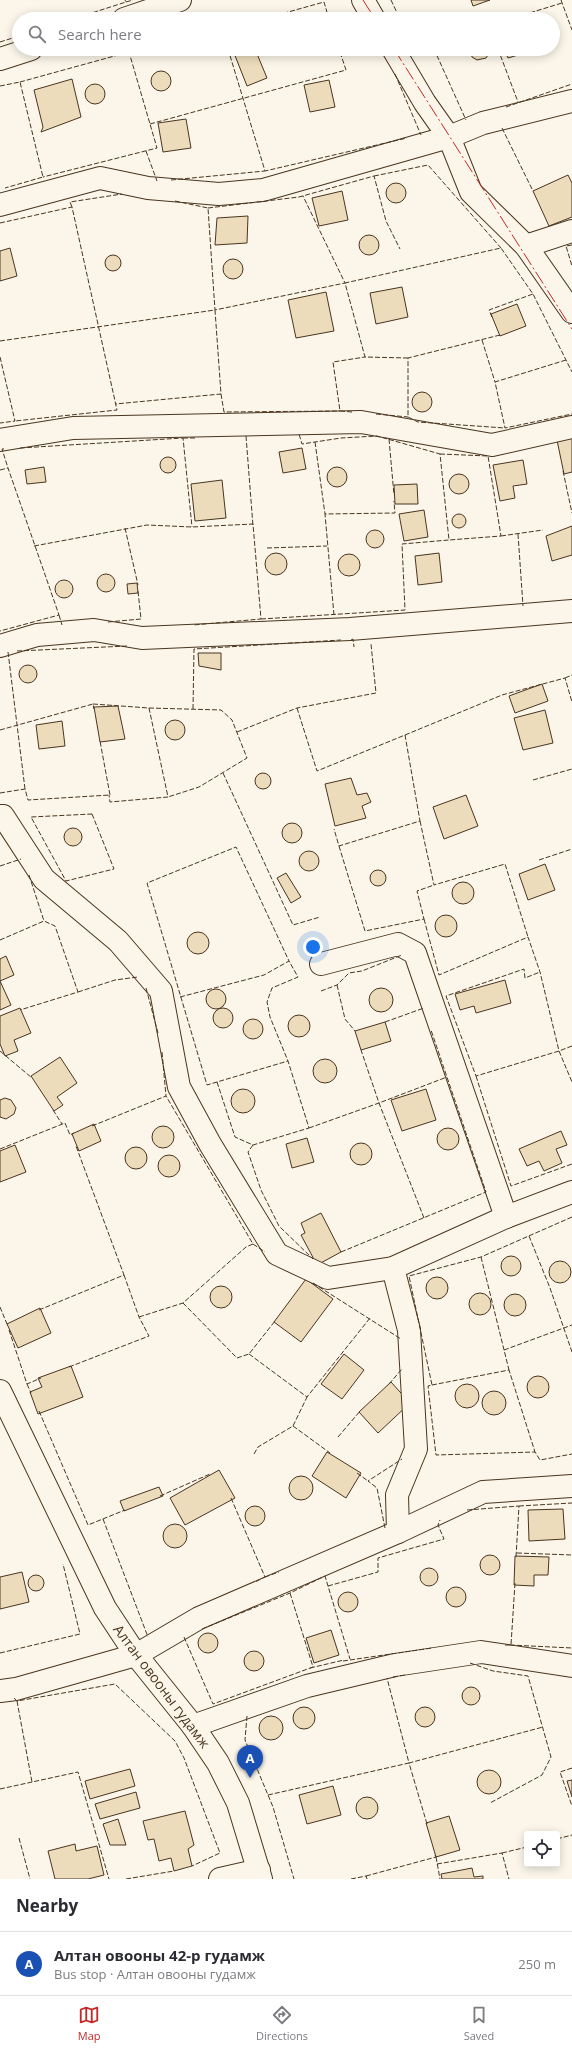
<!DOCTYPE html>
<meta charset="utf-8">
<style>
:root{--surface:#fff;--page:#f2f2f3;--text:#2b2b33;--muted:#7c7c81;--line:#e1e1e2;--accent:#c62828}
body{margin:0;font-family:"Open Sans",sans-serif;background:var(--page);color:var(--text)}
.controls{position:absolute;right:12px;bottom:12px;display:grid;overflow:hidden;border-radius:4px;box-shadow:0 2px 10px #0003}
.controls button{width:36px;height:36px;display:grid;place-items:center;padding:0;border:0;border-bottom:1px solid var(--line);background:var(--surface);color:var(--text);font:20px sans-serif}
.you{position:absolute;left:313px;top:947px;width:14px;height:14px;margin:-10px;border:3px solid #fff;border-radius:50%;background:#1a73e8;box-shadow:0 0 0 6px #1a73e833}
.badge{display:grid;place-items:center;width:26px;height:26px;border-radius:50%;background:var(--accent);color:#fff;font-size:13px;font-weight:700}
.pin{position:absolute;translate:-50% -33px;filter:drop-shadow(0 1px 2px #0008)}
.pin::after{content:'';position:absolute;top:21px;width:14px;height:12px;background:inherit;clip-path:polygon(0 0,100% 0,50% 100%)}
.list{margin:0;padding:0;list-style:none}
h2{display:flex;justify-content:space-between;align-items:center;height:52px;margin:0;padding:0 16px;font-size:17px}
h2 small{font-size:13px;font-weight:400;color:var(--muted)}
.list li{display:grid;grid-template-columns:26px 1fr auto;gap:12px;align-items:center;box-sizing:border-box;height:64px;padding:0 16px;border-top:1px solid var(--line)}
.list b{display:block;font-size:15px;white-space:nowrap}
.list p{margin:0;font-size:13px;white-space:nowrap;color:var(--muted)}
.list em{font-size:13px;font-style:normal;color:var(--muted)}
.icon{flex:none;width:22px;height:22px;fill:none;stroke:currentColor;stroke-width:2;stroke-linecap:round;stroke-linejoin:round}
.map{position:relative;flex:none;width:572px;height:1879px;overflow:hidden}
.search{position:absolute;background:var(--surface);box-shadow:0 2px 10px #0003;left:12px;right:12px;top:12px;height:44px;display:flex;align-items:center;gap:10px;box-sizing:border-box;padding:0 14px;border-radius:22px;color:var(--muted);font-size:15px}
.sheet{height:116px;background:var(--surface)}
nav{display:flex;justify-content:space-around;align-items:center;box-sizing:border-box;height:56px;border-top:1px solid var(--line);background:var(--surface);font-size:11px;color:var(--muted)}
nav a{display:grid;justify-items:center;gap:2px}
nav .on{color:var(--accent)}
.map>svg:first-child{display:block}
.building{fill:#ecdcbc;stroke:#4a3520}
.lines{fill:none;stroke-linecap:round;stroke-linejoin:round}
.minor-casing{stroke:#4a3520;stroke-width:24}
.major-casing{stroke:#4a3520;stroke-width:24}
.minor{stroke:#fbf6e9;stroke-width:22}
.major{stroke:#fbf6e9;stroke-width:22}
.fence{stroke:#4a3520;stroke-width:1;stroke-dasharray:5 2;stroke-linecap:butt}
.power{stroke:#c62828;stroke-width:1;stroke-dasharray:14 3 2 3;stroke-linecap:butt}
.labels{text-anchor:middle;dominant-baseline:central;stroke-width:3;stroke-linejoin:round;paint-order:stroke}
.street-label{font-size:14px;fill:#4a3520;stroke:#fbf6e9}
</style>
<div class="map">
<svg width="572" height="1879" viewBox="0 0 572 1879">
<rect width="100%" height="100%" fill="#fbf6e9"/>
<g class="building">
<polygon points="471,0 490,0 473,6"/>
<polygon points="244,49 255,49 267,78 247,86 234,53"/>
<polygon points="470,49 489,49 490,52 486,58 477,60 472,57"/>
<polygon points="504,49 535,49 535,50 508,58"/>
<circle cx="161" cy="81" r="10"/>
<polygon points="72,79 81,117 41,132 43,127 34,90"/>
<polygon points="329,80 335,107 310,112 304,85"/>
<circle cx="95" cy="94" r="10"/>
<polygon points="186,119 191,148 163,152 158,123"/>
<polygon points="568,175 572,183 572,217 549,226 533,191"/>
<circle cx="396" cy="193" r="10"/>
<polygon points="342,191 348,220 319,226 312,198"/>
<polygon points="248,216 247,243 215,245 217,218"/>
<circle cx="369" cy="245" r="10"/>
<polygon points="10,248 17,276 0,281 0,251"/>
<circle cx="113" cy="263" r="8"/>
<circle cx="233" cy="269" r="10"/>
<polygon points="402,287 408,317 376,324 370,293"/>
<polygon points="326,292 334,331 296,338 288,300"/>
<polygon points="517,304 526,326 500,336 491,314"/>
<circle cx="422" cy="402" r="10"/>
<polygon points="572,436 572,472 564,474 557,440"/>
<polygon points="302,448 306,469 283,473 279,452"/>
<circle cx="168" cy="465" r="8"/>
<polygon points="523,460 527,484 513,486 515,498 500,501 493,465"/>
<circle cx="337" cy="477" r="10"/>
<polygon points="44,467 46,482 27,484 25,470"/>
<circle cx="459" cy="484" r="10"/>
<polygon points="222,480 226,518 195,521 191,484"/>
<polygon points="417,484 418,504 395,504 394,485"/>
<polygon points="424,510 428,537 404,541 399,514"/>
<circle cx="459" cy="521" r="7"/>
<polygon points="572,526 572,555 552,561 546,536"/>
<circle cx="375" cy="539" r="9"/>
<circle cx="276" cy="564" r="11"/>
<polygon points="439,553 442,582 418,585 415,556"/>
<circle cx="349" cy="565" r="11"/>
<circle cx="106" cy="583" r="9"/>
<circle cx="64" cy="589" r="9"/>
<polygon points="137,583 138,593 128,594 127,584"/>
<polygon points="198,653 221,653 221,670 199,666"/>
<circle cx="28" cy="674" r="9"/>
<polygon points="542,684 548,701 515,713 509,696"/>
<polygon points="118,706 125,739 100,742 94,707"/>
<polygon points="545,710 553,743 523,750 514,718"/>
<circle cx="175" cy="730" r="10"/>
<polygon points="62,721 65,746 39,749 36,725"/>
<circle cx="263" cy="781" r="8"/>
<polygon points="351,778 357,795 367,793 371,802 362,806 366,818 335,826 325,784"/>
<polygon points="466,795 478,826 444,839 433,807"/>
<circle cx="292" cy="833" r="10"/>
<circle cx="73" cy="837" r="9"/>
<circle cx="309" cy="861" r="10"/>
<polygon points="545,864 555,890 528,900 519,874"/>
<circle cx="378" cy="878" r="8"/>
<polygon points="286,873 301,897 291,903 277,878"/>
<circle cx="463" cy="893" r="11"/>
<circle cx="446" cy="926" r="11"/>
<circle cx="198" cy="943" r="11"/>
<polygon points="6,956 14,975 0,981 11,1005 0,1010 0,959"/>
<polygon points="505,980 511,1003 476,1013 474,1006 460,1010 455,994"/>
<circle cx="381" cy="1000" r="12"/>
<circle cx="216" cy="999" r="10"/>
<circle cx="223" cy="1018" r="10"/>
<polygon points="20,1008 31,1033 14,1040 18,1051 5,1056 0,1044 0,1016"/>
<circle cx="299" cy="1026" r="11"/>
<circle cx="253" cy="1029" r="10"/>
<polygon points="385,1022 391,1041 361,1050 355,1031"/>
<polygon points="60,1057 77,1083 57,1097 63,1105 54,1111 31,1076"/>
<circle cx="325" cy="1071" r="12"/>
<polygon points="426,1089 436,1120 402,1131 391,1100"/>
<circle cx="243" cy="1101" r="12"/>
<polygon points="5,1098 11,1100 16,1108 14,1114 6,1119 0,1117 0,1100"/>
<polygon points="94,1124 101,1141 79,1151 72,1134"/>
<circle cx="163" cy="1137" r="11"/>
<circle cx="448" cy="1139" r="11"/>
<polygon points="561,1131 567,1145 556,1149 562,1163 544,1171 539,1161 527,1166 519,1149"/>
<polygon points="307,1138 314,1162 292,1168 286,1144"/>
<circle cx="361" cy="1154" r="11"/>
<polygon points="15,1145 26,1172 0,1182 0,1151"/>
<circle cx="136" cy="1158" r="11"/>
<circle cx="169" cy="1166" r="11"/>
<polygon points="321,1213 341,1252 317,1265 301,1235 305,1233 301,1223"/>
<circle cx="511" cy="1266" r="10"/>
<circle cx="560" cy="1272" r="11"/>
<circle cx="437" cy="1288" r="11"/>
<polygon points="306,1279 333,1299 301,1342 274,1322"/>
<circle cx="221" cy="1297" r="11"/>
<circle cx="480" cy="1304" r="11"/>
<circle cx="515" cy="1305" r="11"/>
<polygon points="40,1308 51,1333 18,1348 7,1324"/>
<polygon points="344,1354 364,1370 342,1399 321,1384"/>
<polygon points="71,1366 83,1397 38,1414 30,1392 42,1387 38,1378"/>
<circle cx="538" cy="1387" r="11"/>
<polygon points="391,1382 410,1403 378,1433 359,1412"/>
<circle cx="467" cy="1396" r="12"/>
<circle cx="494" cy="1403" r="12"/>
<polygon points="327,1452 361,1473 346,1498 312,1476"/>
<polygon points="219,1470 235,1498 185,1525 170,1498"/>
<circle cx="301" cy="1488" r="12"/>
<polygon points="159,1487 163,1496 124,1511 120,1501"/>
<circle cx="255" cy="1516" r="10"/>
<polygon points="563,1509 565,1539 529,1541 528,1510"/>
<circle cx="175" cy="1536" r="12"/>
<circle cx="490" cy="1565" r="10"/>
<polygon points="515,1556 549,1557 548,1575 534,1575 534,1586 514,1585"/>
<circle cx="429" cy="1577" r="9"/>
<polygon points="22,1572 29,1602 0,1609 0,1577"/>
<circle cx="36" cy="1583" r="8"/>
<circle cx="456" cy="1597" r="10"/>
<circle cx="348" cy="1602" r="10"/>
<polygon points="331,1630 339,1655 314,1663 306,1638"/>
<circle cx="208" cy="1643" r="10"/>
<circle cx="254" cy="1661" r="10"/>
<circle cx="471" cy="1696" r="9"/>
<circle cx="304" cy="1718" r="11"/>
<circle cx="425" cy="1717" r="10"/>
<circle cx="271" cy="1728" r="12"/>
<polygon points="130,1769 135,1786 90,1799 85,1781"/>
<circle cx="489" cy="1782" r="12"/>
<polygon points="572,1780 572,1797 567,1781"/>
<polygon points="333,1786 341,1815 307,1824 299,1795"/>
<polygon points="136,1792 140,1808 100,1819 95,1804"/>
<circle cx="367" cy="1808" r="11"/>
<polygon points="185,1811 194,1845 188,1849 192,1866 174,1871 171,1858 159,1861 154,1839 148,1840 143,1821"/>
<polygon points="449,1816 460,1850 436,1857 426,1823"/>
<polygon points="118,1819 126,1845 110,1845 103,1824"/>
<polygon points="75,1844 76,1851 97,1846 104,1875 88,1879 55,1879 48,1851"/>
<polygon points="472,1868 474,1877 483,1876 483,1879 442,1879 441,1874"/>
</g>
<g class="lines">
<defs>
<g id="minor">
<polyline points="363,0 374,19"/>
<polyline points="124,19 180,0"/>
<polyline points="393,49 425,103 449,137 471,192 526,246 572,312"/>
<polyline points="0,59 31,49"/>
<polyline points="0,205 100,178 148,188 219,194 263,190 449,137 483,123 572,101"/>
<polyline points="526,246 572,231"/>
<polyline points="0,440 73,428 361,422 492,445 572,427"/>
<polyline points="0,646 37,635 94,630 142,638 350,629 572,611"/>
<polyline points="0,816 3,816 44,879 118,941 161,991 179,1087 210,1144 277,1254 328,1278 393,1268 506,1217 572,1192"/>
<polyline points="321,964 398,944 415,953 506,1217"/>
<polyline points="393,1268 409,1330 416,1449 397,1495 398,1532"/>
<polyline points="0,1691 16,1689 136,1655 199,1618 398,1532 483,1492 572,1486"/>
<polyline points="193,1726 307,1686 395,1665 481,1652 572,1666"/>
<polyline points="220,1879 259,1870"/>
</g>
<polyline id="major" points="0,1391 105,1608 136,1655 193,1726 218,1763 238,1803 261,1879"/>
</defs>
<use href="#minor" class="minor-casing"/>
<use href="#major" class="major-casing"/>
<use href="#minor" class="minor"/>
<use href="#major" class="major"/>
<g class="fence">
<polyline points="391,0 400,19"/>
<polyline points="561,0 572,30"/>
<polyline points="126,2 133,0"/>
<polyline points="73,19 126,2 125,0"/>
<polyline points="263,19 324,2 329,19"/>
<polyline points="510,19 562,3"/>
<polyline points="0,42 19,36"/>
<polyline points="228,49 265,171 407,138"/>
<polyline points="434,49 466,120"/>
<polyline points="498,49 518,102"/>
<polyline points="129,52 142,49"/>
<polyline points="341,56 360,49"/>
<polyline points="395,74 421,135"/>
<polyline points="20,82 129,52 157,148 43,177"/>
<polyline points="0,86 20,82 43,177 5,188"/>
<polyline points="506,107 572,84"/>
<polyline points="150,124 346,70 339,49"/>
<polyline points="502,128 533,191"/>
<polyline points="146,151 157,181"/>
<polyline points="374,176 428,165 501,248"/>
<polyline points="171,180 265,171"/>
<polyline points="175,201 208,208 215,310 345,283 303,196"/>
<polyline points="72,207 70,202 122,194"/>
<polyline points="208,208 299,197 374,176 386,221 400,249"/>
<polyline points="0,223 72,207 117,410 15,421"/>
<polyline points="572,245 566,246 572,266"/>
<polyline points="492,317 489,310 533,294"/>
<polyline points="500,335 408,358 408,417 418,422 505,428"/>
<polyline points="482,340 495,382"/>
<polyline points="0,341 215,310 221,394 115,404"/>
<polyline points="0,357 15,421 0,423"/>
<polyline points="408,358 365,357 345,283 501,248 533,294 572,372"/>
<polyline points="566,360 495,382 505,428 572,414"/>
<polyline points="221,394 224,412 340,411"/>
<polyline points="352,412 340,411 333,362 365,357"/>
<polyline points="376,414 408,417"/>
<polyline points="246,436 253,526"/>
<polyline points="183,438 195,438"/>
<polyline points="389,439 394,495"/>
<polyline points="315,442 325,514"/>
<polyline points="20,448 183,438 192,527"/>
<polyline points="4,449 2,449 8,468"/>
<polyline points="440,454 488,456 501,536 449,540"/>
<polyline points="0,470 8,468 59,615 0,631"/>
<polyline points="563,471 572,513"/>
<polyline points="125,528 138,585"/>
<polyline points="518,534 523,606"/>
<polyline points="501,536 543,530"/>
<polyline points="34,546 147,525 192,527 253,524 261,619 193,625"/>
<polyline points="267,548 327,546"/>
<polyline points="59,615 62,625"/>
<polyline points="334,615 325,514 395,513 394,501"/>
<polyline points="261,619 405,610 402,544 449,540 440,454 377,436 341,438 302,444 299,434"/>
<polyline points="108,622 141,619 138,591"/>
<polyline points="351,640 353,639 354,647"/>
<polyline points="17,651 127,646"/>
<polyline points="8,652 25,789"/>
<polyline points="565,678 572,675"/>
<polyline points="93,704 149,708 168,797 110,802 109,795"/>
<polyline points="149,708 221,710 232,720 247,758 199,787 168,797"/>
<polyline points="297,708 317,771 405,735 420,821 339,846 334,829"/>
<polyline points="193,709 194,649 341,640"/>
<polyline points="0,730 93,704 94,709"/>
<polyline points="237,732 297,708 376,693 371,644"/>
<polyline points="405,735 502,695 565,678 572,702"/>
<polyline points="223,773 293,925 320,917"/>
<polyline points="533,780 572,769"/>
<polyline points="0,793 25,789 28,800 110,795 100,741"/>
<polygon points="92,814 114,869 66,881 31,817"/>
<polyline points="420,821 434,885 505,864 528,937"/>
<polyline points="339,846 365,931 424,919 417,891 434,885"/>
<polyline points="539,860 572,849"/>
<polyline points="0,866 21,859"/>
<polyline points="29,875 44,921"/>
<polyline points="424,919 439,975 528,937 540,972 559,1051 476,1076 446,996 524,969 525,978 540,972"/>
<polyline points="0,940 44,921 55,926 78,992 20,1010"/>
<polyline points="337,985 345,1019 355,1031"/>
<polyline points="146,988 158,1033"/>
<polyline points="321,991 337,985 349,973 362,971 402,955"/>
<polyline points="78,992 115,980 138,977"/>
<polyline points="180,997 264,975 289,961 298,977 272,988 267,1002 270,1017 288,1061"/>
<polyline points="385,1022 424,1008"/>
<polyline points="572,1046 559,1051 572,1082"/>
<polyline points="0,1051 32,1078"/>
<polyline points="476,1076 511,1186 572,1164"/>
<polyline points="217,1082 235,1137 253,1145 309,1128 288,1061 217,1082 207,1085 147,883 236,847 289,961"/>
<polyline points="53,1110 62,1124"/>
<polyline points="92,1126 166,1096 162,1052"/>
<polyline points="309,1128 379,1103 361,1050"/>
<polyline points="253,1145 248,1152 261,1190 279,1226 313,1259"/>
<polyline points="0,1149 65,1123 70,1135 74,1133"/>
<polyline points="572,1217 481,1257 409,1276 432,1385 428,1386 436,1455 535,1452 540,1460 572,1454"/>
<polyline points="424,1218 379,1103 447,1077"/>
<polyline points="529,1236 550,1288 572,1352"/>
<polyline points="253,1244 265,1252"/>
<polyline points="341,1252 486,1192 431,1030"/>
<polyline points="481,1257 509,1370"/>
<polyline points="313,1283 401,1339"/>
<polyline points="183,1303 237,1358 249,1354 275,1321"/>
<polyline points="0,1307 7,1324 9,1323"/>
<polyline points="39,1310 124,1275 76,1146"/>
<polyline points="139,1317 183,1303 246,1247 253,1244 166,1096"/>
<polyline points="9,1330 27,1384 41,1378"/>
<polyline points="504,1350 572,1325"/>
<polyline points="249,1354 307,1397 370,1318"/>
<polyline points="69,1367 149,1336 139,1317 124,1275"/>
<polyline points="27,1384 31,1393"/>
<polyline points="389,1384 402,1369"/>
<polyline points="432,1385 509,1370 535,1452"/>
<polyline points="39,1411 88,1525 125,1510"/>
<polyline points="293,1426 330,1453"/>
<polyline points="338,1437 361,1410"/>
<polyline points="254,1454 258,1447 293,1426 307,1397"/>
<polyline points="357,1473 368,1481"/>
<polyline points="160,1496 210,1474"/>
<polyline points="231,1498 265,1577 255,1582"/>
<polyline points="519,1506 572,1503"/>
<polyline points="467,1510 519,1506 516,1557"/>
<polyline points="103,1519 148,1637"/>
<polyline points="385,1528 377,1488 368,1481 402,1459"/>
<polyline points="517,1553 572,1555"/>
<polyline points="265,1577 279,1572"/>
<polyline points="328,1586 378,1572 378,1558 444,1539 438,1525 440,1520"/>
<polyline points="202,1629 290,1593 325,1576 350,1659"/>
<polyline points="184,1637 213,1704 313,1667 290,1593"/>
<polyline points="505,1645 511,1645 515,1583"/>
<polyline points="510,1645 572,1648"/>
<polyline points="0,1653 80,1634 63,1564"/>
<polyline points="343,1661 432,1648"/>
<polyline points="470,1663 493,1671 528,1676 551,1757 542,1775 490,1803"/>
<polyline points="310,1668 344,1660"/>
<polyline points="393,1677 405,1675"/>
<polyline points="14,1698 17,1701 115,1684 175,1741 184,1758 220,1853 192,1866"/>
<polyline points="17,1701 32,1782"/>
<polyline points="247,1716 245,1740 273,1807 294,1879"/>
<polyline points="572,1768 560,1772 572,1806"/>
<polyline points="0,1789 78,1772 109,1879"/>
<polyline points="268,1795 409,1763 387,1678"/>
<polyline points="427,1824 409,1763 543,1727"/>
<polyline points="19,1838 30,1879"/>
<polyline points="557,1839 572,1835"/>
<polyline points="502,1853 527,1847"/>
<polyline points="436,1857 440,1879"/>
<polyline points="437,1864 502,1853 509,1879"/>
<polyline points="366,1876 436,1857 435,1855"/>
<polyline points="126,1879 174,1871"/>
<polyline points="351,1879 366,1876 367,1879"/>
</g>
<g class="power">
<polyline points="363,0 375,19"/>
<polyline points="394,49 572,329"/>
</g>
</g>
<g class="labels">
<g class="street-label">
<text transform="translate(162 1686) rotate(53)">Алтан овооны гудамж</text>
</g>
</g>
</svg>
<div class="controls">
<button><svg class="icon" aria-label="locate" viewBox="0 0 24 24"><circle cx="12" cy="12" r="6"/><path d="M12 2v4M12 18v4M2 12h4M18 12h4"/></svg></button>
</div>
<div class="you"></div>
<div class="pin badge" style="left:250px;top:1778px;background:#1a4fb4">A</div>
<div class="search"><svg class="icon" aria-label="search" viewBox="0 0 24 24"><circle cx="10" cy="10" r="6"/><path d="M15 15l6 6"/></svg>Search here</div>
</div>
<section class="sheet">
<h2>Nearby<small></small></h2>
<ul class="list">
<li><span class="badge" style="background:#1a4fb4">A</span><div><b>Алтан овооны 42-р гудамж</b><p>Bus stop · Алтан овооны гудамж</p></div><em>250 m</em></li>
</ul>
</section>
<nav>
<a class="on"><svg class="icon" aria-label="map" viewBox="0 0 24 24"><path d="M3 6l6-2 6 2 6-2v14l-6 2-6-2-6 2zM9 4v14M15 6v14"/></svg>Map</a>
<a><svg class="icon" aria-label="directions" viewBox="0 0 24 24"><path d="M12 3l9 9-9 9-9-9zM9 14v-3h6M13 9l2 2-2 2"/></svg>Directions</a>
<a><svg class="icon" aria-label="saved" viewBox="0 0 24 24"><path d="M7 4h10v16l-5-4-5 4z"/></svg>Saved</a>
</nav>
